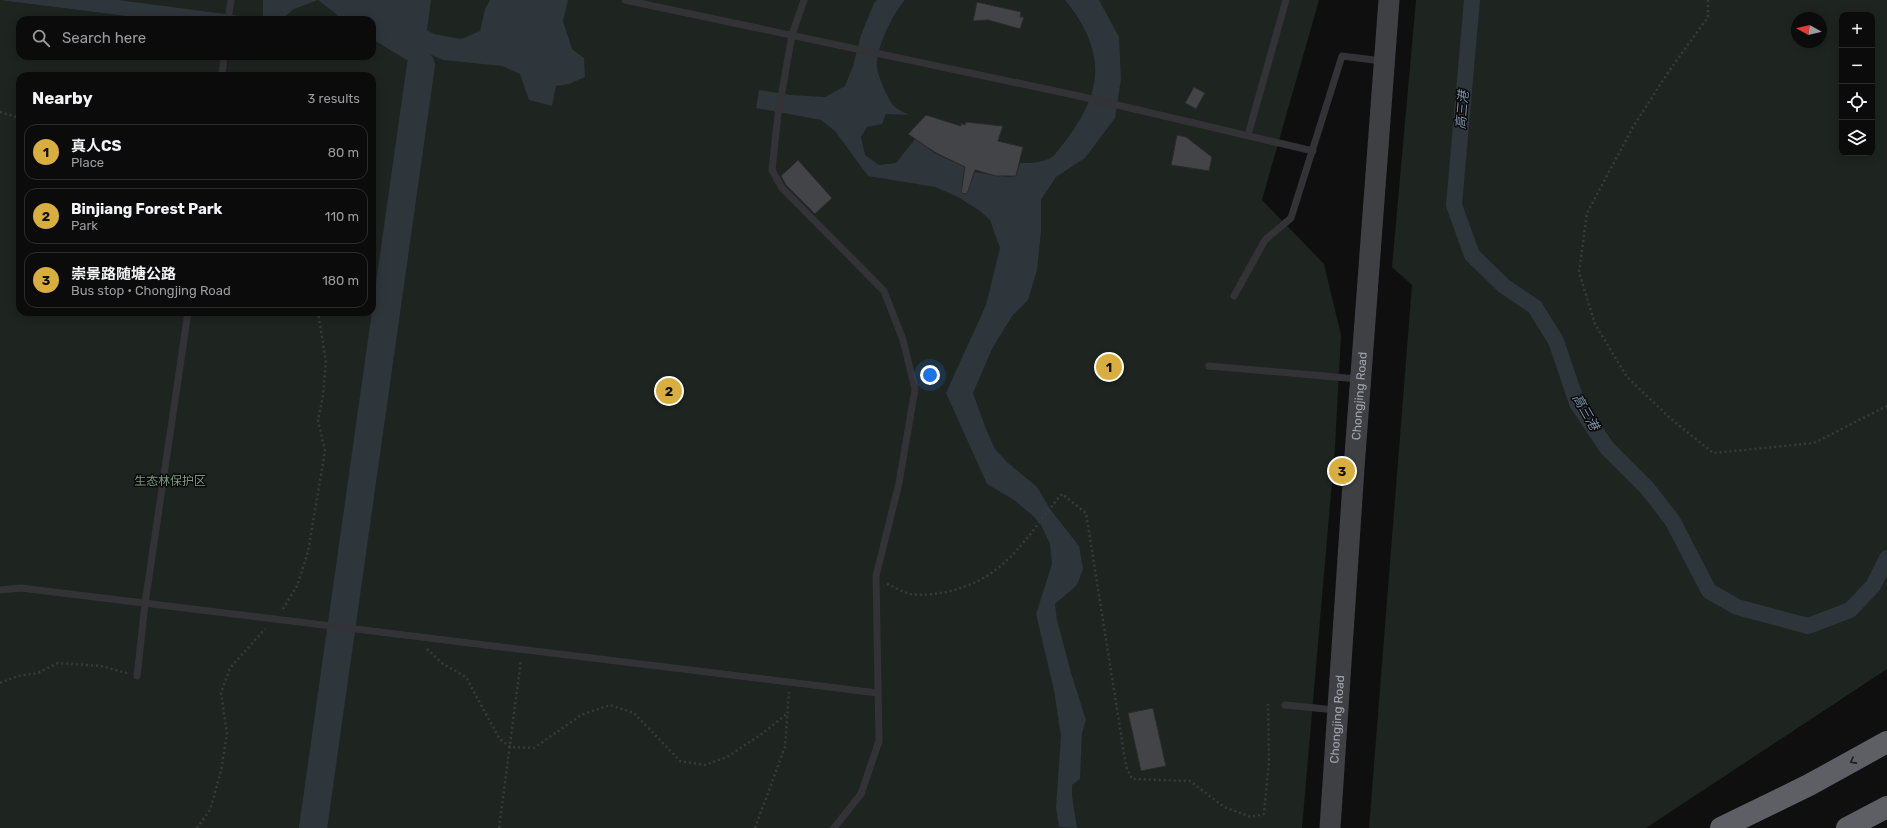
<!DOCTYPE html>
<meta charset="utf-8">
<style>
:root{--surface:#0b0b0c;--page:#141415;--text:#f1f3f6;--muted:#9a9b9d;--line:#2b2b2d;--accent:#d8af3f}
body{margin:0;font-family:Rubik,"Noto Sans SC",sans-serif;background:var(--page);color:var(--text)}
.controls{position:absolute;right:12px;top:12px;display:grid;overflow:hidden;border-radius:8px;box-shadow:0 2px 10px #0003}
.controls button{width:36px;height:36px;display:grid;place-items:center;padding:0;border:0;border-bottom:1px solid var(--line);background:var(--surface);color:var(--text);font:20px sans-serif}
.compass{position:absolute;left:1791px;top:12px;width:36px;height:36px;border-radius:50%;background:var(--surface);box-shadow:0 2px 10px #0003;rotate:278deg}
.you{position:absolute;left:930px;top:375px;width:14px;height:14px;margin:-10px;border:3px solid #fff;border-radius:50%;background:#1a73e8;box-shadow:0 0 0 6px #1a73e833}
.badge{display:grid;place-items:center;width:26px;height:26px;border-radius:50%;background:var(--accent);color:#111;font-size:13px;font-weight:700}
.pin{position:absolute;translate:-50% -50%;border:2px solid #fff;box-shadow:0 1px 4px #0006}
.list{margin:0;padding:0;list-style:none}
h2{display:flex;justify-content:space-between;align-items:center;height:52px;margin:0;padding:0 16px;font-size:17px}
h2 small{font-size:13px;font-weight:400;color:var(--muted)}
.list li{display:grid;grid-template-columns:26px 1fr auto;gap:12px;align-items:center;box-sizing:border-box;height:56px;margin:0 8px 8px;padding:0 8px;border:1px solid var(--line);border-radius:12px}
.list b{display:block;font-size:15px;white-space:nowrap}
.list p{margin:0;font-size:13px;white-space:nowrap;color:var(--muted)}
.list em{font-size:13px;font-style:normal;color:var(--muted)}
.icon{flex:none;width:22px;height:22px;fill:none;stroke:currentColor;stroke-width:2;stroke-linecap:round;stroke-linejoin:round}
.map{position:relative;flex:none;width:1887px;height:828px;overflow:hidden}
.search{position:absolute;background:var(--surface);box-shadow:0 2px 10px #0003;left:16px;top:16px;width:360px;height:44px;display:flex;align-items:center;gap:10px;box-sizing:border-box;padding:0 14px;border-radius:12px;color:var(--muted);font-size:15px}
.panel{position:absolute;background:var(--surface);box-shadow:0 2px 10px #0003;left:16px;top:72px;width:360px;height:244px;border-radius:12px}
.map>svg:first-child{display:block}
.green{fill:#1e241f;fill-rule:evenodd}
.water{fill:#2e353b}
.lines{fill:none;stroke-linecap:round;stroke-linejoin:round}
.canal{stroke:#2e353b;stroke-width:16}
.river{stroke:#2e353b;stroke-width:28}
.building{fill:#434448;stroke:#2a292c}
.path{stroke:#393a3d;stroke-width:2.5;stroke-dasharray:2 3;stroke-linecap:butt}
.lane{stroke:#333337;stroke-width:7}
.secondary{stroke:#3f4044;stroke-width:21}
.highway{stroke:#5d5f65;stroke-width:22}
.oneway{stroke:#1b1b1d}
.labels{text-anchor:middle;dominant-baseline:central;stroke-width:3;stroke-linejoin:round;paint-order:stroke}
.street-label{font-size:12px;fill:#a2a5af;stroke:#0a0a0b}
.park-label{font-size:12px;fill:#7b987f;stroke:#0a0a0b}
.water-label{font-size:13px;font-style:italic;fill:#7d90a7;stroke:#0a0a0b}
</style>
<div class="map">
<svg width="1887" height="828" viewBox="0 0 1887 828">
<rect width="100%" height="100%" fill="#0f0f10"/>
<g class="green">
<path d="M0,0H1319L1262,200L1324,264L1341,335L1335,447L1302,828H0ZM20,20H372V56H20ZM20,76H372V312H20Z"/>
<path d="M1416,0H1887V669L1646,828H1369L1412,285L1392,267ZM1842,15H1872V153H1842ZM1797,18H1821V42H1797Z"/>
</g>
<g class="water">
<polygon points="0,0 118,0 263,19 263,0 431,0 427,30 434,34 461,39 480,31 485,9 490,0 568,0 563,21 572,49 584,58 585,77 569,84 556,86 552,106 529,100 520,74 502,66 443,60 427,53 421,65 405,59 372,39 372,20 341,20 335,13 318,0 294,9 281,20 158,20"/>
<path d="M877,0H905C893,13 875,50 877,68C878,76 889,102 895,107C899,110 905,113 909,115L886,114L882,124L867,127L861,137L865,155L879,165L896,163L915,139L936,154L965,167L964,175L973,177L975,172L1008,177L1016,176L1020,163C1031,163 1042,163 1052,157C1056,154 1060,147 1064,143C1083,118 1100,89 1094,57C1090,35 1079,17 1065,0H1099L1119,37L1121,79L1115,118L1085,158L1056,177L1041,200V232L1037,270L1028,300L1012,316L992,349L973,393L986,429L995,449L1007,462L1037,487L1050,509L1079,546L1083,569L1077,585L1055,604L1057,620L1072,676L1086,720L1082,733L1080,779L1072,785V796L1077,828L1059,827L1056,807L1061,736L1054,690L1036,614L1052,564L1050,544L1040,523L1033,516L1014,500L987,484L946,393L986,305L1000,248L990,220L980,211L958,197L935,187L868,176L835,131L821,120L756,108L759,90L791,95L825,97L845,86L853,66L861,35L874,3Z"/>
</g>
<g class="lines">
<polyline class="canal" points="1472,0 1454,205 1472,255 1504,286 1535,307 1556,341 1577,403 1607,448 1647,488 1672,520 1709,591 1737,607 1808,626 1850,610 1873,586 1887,558"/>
<polyline class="river" points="313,828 421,65"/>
</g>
<g class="building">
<polygon points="977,2 1021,12 1020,17 1024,17 1020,29 988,20 973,21"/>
<polygon points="1194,87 1205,93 1196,109 1185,103"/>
<polygon points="926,115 961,126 961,123 965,125 966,122 1003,126 998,141 1023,147 1016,176 996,176 975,170 967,194 961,193 965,167 936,153 908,134"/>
<polygon points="1177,135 1186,137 1212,157 1209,171 1171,165"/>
<polygon points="798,160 832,198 815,214 786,185 781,176"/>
<polygon points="1153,708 1166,766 1141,771 1128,713"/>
</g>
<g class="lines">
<g class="path">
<polyline points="1708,0 1708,17 1669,71 1633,127 1587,213 1579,272 1595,324 1627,377 1670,418 1713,453 1814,443 1887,406"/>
<polyline points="0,112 20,118"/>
<path d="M887,584C894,587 902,592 910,594C921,596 935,594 946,592C1007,579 1025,537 1062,494L1086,513L1126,766L1132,779L1190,781L1224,807L1251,817L1264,814L1269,762L1268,704"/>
<polyline points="283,609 297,586 308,552 325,451 318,420 323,396 326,362 318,312"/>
<polyline points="427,649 443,664 466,677 499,738 510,747 534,748 581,715 610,705 634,713 680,761 705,765 727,757 763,733 788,713"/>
<polyline points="0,683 18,676 38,673 58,663 101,666 127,673"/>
<polyline points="197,828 210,810 221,771 227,734 221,693 230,668 265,629"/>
<polyline points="499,828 521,660"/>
<polyline points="755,828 785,747 789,692"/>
</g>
<g class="lane">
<polyline points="625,0 1079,96 1313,151"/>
<polyline points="804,0 792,35 778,114 772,170 782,188 884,291 903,340 915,389 899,483 876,576 879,741 861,794 834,828"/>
<polyline points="228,20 231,0"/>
<polyline points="222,76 224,56"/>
<polyline points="1248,135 1286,0"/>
<polyline points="1234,296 1265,240 1291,218 1342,56 1382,61"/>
<polyline points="1209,366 1358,379"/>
<polyline points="0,590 21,588 878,693"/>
<polyline points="137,676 145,604 188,312"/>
<polyline points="1285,705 1336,710"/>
</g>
<path class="secondary" id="s1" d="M1330,828L1354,468L1389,0"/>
<g class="highway">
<polyline points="1721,828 1809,785 1887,742"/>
<polyline points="1847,828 1887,807"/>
</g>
</g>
<defs><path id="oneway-chevron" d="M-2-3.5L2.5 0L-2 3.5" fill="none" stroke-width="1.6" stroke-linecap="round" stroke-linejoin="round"/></defs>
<use class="oneway" href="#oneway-chevron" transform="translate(1853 761) rotate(151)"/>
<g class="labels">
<g class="street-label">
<text stroke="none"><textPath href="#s1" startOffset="433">Chongjing Road</textPath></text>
<text stroke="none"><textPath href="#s1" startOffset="109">Chongjing Road</textPath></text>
</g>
<g class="park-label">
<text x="170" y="481">生态林保护区</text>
</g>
<g class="water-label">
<text transform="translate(1462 110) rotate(-85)">高三港</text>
<text transform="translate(1586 412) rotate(60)">高三港</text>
</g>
</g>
</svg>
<div class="controls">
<button>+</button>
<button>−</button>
<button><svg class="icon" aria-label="locate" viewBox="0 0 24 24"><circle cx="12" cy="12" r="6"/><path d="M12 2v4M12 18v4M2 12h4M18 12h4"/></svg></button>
<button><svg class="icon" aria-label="layers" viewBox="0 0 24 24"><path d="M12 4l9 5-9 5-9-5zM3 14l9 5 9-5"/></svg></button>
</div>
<svg class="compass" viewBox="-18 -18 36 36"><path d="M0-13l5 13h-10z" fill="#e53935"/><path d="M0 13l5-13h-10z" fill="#9a9b9d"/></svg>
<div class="you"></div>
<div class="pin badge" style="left:1109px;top:367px">1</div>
<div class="pin badge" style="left:669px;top:391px">2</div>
<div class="pin badge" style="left:1342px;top:471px">3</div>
<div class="search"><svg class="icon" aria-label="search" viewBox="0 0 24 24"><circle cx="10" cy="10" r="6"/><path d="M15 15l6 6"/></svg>Search here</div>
<section class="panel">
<h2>Nearby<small>3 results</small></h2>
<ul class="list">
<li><span class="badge">1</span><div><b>真人CS</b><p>Place</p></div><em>80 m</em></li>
<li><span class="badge">2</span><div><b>Binjiang Forest Park</b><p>Park</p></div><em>110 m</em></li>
<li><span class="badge">3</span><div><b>崇景路随塘公路</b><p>Bus stop · Chongjing Road</p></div><em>180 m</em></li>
</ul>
</section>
</div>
